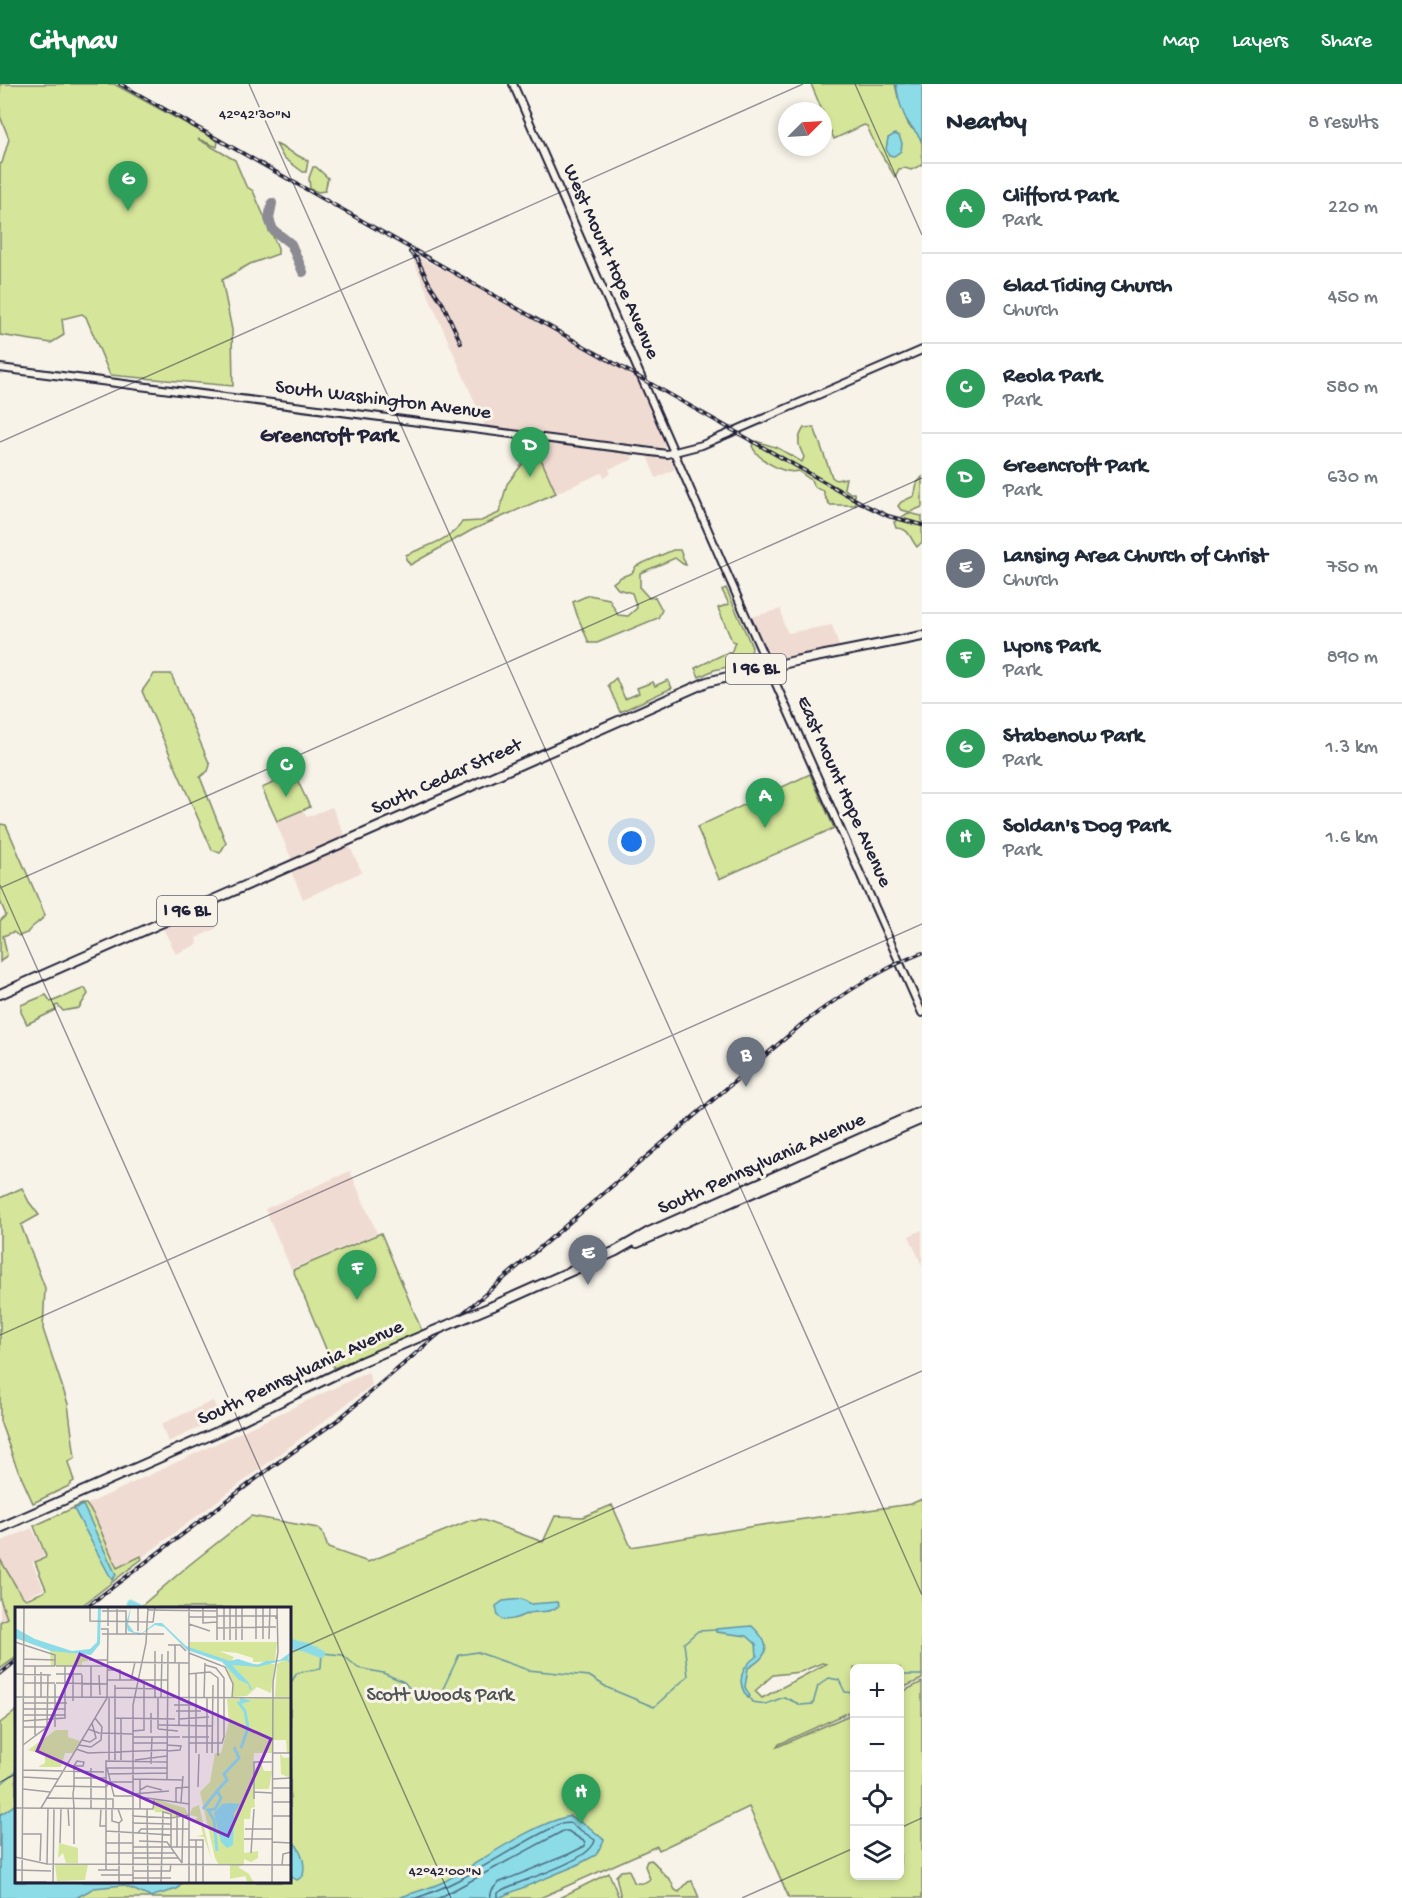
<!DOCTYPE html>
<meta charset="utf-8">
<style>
:root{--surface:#fff;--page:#f2f2f3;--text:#1f2937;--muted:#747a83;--line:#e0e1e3;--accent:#0b8043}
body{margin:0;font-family:"Gochi Hand",sans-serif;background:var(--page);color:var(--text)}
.controls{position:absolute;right:18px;bottom:18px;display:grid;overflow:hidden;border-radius:9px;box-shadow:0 3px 9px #0003}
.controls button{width:54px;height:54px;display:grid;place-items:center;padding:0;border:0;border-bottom:2px solid var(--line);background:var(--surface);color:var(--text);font:30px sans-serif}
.compass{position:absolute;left:778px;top:18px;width:54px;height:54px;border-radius:50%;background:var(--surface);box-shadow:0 3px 9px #0003;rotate:66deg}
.you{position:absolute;left:632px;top:758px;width:21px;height:21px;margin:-15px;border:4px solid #fff;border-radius:50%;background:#1a73e8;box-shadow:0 0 0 9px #1a73e833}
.badge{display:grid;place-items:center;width:39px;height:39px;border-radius:50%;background:var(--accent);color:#fff;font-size:20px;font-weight:700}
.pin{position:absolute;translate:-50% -50px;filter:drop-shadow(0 2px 3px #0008)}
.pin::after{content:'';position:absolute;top:32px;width:21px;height:18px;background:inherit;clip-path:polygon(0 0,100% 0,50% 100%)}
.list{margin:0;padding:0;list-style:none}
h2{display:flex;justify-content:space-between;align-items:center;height:78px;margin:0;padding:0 24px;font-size:26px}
h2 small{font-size:20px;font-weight:400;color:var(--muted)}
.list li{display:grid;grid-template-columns:39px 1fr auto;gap:18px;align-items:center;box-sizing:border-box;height:90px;padding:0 24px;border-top:2px solid var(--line)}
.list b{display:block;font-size:22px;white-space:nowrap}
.list p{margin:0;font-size:20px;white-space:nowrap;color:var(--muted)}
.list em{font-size:20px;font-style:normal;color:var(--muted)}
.icon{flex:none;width:33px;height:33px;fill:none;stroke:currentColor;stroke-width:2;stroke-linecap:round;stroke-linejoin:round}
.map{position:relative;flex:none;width:922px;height:1814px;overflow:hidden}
header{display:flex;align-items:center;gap:36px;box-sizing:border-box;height:84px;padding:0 30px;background:var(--accent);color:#fff}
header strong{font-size:28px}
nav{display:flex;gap:33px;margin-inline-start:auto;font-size:21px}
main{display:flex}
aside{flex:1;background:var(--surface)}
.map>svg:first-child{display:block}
.built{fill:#f0dbd2}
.green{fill:#d5e69a;stroke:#7c846a;stroke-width:1.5;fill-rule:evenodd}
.water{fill:#8cdce8;stroke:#6292a3;stroke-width:1.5}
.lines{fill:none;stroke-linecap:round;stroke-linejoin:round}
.shore{stroke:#4c6c80;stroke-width:1.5}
.stream{stroke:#6292a3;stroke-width:1.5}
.river{stroke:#8cdce8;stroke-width:8}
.taxiway{stroke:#8c8a92;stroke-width:10}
.minor-casing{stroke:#22223b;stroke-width:10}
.major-casing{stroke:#22223b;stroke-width:12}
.minor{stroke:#f7f3e8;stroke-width:6}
.major{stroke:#f7f3e8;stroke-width:8}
.rail-casing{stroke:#22223b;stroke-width:4}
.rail{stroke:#f7f3e8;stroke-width:1.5;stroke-dasharray:4.5;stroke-linecap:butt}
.major-bridge-casing{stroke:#22223b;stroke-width:12;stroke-linecap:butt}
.major-bridge{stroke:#f7f3e8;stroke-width:8}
.ticks{fill:none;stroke:#22223b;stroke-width:1.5;stroke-opacity:0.45}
.labels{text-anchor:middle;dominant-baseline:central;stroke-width:6;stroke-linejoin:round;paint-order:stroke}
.shield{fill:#f7f3e8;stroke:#62616f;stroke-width:1.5}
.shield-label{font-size:18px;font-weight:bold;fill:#22223b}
.street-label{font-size:20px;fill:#22223b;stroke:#f7f3e8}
.park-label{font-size:20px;fill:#4f5353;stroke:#f7f3e8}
.neighbourhood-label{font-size:21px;font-weight:bold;fill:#22223b;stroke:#f7f3e8}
.inset-river{fill:none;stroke:#8cdce8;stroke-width:3}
.inset-road{fill:none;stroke:#a29fa3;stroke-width:1.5}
.view{fill:#7b2cbf;fill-opacity:0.15;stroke:#7b2cbf;stroke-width:3}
.inset-edge{fill:none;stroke:#22223b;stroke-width:3}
.ticks-label{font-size:15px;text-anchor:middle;fill:#22223b;stroke:#f7f3e8;stroke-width:6;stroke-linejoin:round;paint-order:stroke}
</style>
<header>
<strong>Citynav</strong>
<nav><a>Map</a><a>Layers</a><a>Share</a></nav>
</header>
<main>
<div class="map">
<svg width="922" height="1814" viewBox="0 0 922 1814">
<rect width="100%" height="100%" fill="#f7f3e8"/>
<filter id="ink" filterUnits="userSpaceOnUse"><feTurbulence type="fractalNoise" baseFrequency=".0167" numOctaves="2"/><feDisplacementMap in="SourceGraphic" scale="12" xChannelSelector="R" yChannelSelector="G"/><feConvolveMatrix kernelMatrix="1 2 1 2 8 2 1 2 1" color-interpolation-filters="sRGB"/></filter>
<g filter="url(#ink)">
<g class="built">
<polygon points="410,169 462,195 638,294 666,357 665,362 661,364 646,364 486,344"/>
<polygon points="533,357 633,370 632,376 609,385 611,390 604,393 602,389 556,409"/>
<polygon points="647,372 670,374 675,385 656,394"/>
<polygon points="781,525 784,541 788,549 832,541 839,562 772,576 751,533"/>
<polygon points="332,723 345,752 292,776 276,739 303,727 307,733"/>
<polygon points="349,761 362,788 303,815 291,787"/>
<polygon points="208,822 217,844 196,854 198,860 176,870 162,842"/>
<polygon points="350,1087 377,1149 291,1185 265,1125"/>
<polygon points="922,1146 922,1182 909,1152"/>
<polygon points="368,1288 372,1301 116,1493 71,1428"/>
<polygon points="213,1317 221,1334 168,1358 161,1340"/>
<polygon points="32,1444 45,1472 32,1478 44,1505 3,1523 10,1543 0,1548 0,1458"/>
</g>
<g class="green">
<polygon points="0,0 114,0 218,57 217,63 198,55 235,76 246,102 253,107 278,164 278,170 250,180 222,196 232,246 233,302 110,291 86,233 82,230 62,235 64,251 51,259 0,251 0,80 2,79 9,55 0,32"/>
<polygon points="811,0 895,0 898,13 909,42 919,50 922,60 922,81 911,86 905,84 899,85 895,93 875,60 867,42 864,41 834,55"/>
<polygon points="276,60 308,77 306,88 303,88 283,73"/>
<polygon points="313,83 316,83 328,94 325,107 318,108 310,105 309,94"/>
<path d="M814,343L832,393L836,396L846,394L844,404L850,409H854L856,421H830L824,412V407C817,405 813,403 811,396L798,387C784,391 757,375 752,362L756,357L778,364L802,378L804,373C798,361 796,356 804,344Z"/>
<path d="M533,357L556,409L472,446L410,481L406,475V471C424,463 451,456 462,438L481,437L499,429L507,400L524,378L530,359Z"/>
<polygon points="922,393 922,423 910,428 901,426 898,422 901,418 914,412 917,399"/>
<path d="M908,429L922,432V458L917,463C910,455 910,444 896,444L894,438Z"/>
<polygon points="673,466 680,466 686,481 683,480 675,474 640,489 640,504 649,514 655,513 662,526 658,534 597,559 589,559 577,531 573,518 589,511 609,515 618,531 628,532 637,524 632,509 618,505 613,499 621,493 632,489 636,482"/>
<polygon points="726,504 752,563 750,578 714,586 699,593 695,584 728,568 731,569 735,558 732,557 718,524 729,520 722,506"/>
<polygon points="154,590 171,590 210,681 208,687 200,693 226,759 220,769 212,766 142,607"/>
<polygon points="616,594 625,615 639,609 637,604 653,598 655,602 668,596 672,604 620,628 608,601"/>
<polygon points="294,689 310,723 277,737 262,704"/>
<polygon points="810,690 834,744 719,795 697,743"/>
<path d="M0,740L6,741L45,831C40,839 32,841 27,849L19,852L13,848L3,852L7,871L0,878V837L6,831L0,817Z"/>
<polygon points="85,904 88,910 79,924 63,927 58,921 55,922 56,926 27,940 21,928 21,921 46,911 51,918"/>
<polygon points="22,1104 29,1118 39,1131 21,1141 45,1204 43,1245 68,1320 75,1374 68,1378 74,1397 71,1399 71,1401 33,1419 15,1379 0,1337 0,1114"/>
<polygon points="381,1149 422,1247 334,1284 293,1186"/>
<path d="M922,1415V1595L900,1605V1584H854V1626L779,1660L777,1663L854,1629V1792H900V1609L922,1598V1814H789L749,1723L659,1766L657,1762L540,1814H0V1639L16,1627V1798H290V1524H139L189,1481L251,1432L318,1444L322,1447L328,1464L368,1478L471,1436L475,1437L480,1435L543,1458L555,1432L583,1433L612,1421L631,1463L755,1442L911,1420ZM822,1579L826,1580L762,1614L755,1607L773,1591L800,1588Z"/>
<polygon points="82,1420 86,1420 94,1431 117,1484 141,1472 142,1475 79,1524 16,1524 16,1573 0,1585 0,1538 7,1534 0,1515 0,1475 21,1511 26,1515 44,1508 46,1505 35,1478 45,1474 46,1472 34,1442"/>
<path d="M651,1776C659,1781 661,1791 670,1795L675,1806L679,1808L688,1798L692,1797L699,1814H621L616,1792L621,1787L629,1786L634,1798C640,1801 645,1799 650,1795L645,1782L647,1777Z"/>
<polygon points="609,1789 619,1814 559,1814"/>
</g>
<g class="water">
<path d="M896,0H922V58C919,50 916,49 911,42C902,32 898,13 896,0Z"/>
<polygon points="895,50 899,52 902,59 901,67 894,72 889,71 886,65 888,54"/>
<polygon points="83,1421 116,1491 112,1496 74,1425"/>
<path d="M522,1515L531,1520L557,1518L559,1522C551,1530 537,1526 526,1530C517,1534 513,1536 503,1536L498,1532L496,1522L503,1517Z"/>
<path d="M752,1542C771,1560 771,1571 748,1584L745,1603L750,1612L748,1614C735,1598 742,1582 757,1572L756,1560L747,1552L716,1548V1545Z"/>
<polygon points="16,1720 16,1798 183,1798 177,1805 150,1813 123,1801 94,1804 76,1814 0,1814 0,1731"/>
<path d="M570,1732L589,1743L604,1756L596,1771L575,1782L498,1814H399C413,1808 429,1805 443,1798C481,1778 529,1741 570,1732Z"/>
<path d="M290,1755C301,1763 306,1778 303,1792L297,1796L290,1793Z"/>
</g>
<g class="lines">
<g class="shore">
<path d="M416,1814C466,1798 512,1762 560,1740L570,1739L595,1756C592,1777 521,1796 502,1806L498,1809V1814"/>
<polyline points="439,1814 563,1747 568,1747 585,1758 585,1762 569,1770 498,1799 492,1806 490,1814"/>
</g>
<g class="stream">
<polyline points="900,1591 922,1591"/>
<polyline points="290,1600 297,1589 321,1584 322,1569 343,1571 358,1584 383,1589 404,1598 417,1613 440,1611 459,1571 477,1568 528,1586 589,1592 608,1604 654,1623 688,1592 684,1559 698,1547 716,1546"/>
<polyline points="749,1613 752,1618 766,1620 784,1613 801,1621 813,1620 818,1602 829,1594 839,1596 845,1608 854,1609"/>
<polyline points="0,1701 16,1687"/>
</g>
<g class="river">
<polyline points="130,1519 140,1524"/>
<polyline points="290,1559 307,1563 322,1569"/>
</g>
<polyline class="taxiway" points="272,119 269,135 273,146 291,160 303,188"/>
<defs>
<g id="minor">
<polyline points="513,0 729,494 922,929"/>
<polyline points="0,284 667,370 702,361 922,266"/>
</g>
<g id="major">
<polyline points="0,910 707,598 795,577 922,552"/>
<polyline points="637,1159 922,1035"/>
<polyline points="493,1222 616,1167 649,1148 922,1027"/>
<polyline points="0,1444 215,1349 361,1278 429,1249"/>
</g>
</defs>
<use href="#minor" class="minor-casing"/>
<use href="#major" class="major-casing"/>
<use href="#minor" class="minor"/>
<use href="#major" class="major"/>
<defs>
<g id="rail">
<polyline points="120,0 867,422 888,432 922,441"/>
<polyline points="410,168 417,175 429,199 443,220 461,259"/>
<path d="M85,1524L273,1382L339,1335L802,940C839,912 878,886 922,869"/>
<polyline points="0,1590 16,1577"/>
</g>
</defs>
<use href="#rail" class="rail-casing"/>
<use href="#rail" class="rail"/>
<defs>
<polyline id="major-bridge" points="429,1249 493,1222"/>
</defs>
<use href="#major-bridge" class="major-bridge-casing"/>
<use href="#major-bridge" class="major-bridge"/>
</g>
</g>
<path class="ticks" d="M249,0L922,1511M855,0L922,151M0,358L803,0M0,801L451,1814M0,804L922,394M0,1251L922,840M290,1569L922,1287M0,1698L16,1690M900,1744L922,1734M742,1814L854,1764"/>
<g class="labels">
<g class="shield">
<rect x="726" y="570" width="60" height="30" rx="4.5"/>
<rect x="157" y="812" width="60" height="30" rx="4.5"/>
</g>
<g class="shield-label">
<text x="756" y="585">I 96 BL</text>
<text x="187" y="827">I 96 BL</text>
</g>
<g class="street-label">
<text transform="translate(610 178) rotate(66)">West Mount Hope Avenue</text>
<text transform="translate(383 317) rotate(7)">South Washington Avenue</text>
<text transform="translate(447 694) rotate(-24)">South Cedar Street</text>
<text transform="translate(843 708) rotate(66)">East Mount Hope Avenue</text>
<text transform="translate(762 1081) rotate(-24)">South Pennsylvania Avenue</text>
<text transform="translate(301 1290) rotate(-25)">South Pennsylvania Avenue</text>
</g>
<g class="park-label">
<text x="440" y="1612">Scott Woods Park</text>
</g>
<g class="neighbourhood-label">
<text x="329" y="353">Greencroft Park</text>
</g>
</g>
<g transform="translate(15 1523)">
<rect width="276" height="276" fill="#f7f3e8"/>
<path d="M175,35H262L260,55H238V51L222,46L204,44L219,50L216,55L175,41ZM44,43L73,49V54L67,55V59H36L35,44ZM276,49V90H260L262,57ZM222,52L227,57H260L256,86L242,80L232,89L217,90L218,77L210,58ZM276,91V146H272L271,133H257V146H239L238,164L246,156L249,164H257L254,182H240L238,171L240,200L236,201L235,212H229V246L243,244V251L236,255L229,252V258L223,260L234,267L239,276H233L230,269L215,272V258H204L200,251L185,185L195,175L200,146H206L214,115L212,92ZM41,123H53V130L65,134L58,146H50L46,160H23L30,156V148L13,143ZM265,147L269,151L276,150L275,171L266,167ZM143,193L170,201L173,207L156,211V206L140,205L137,194ZM184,198L196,251L189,230L181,229L188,228L186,218L177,215L183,210L175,208L177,201ZM44,236L63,241V256H51L48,246L43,251ZM40,257H73L70,273L42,274Z" fill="#d5e69a"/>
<path d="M83,0H86L85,37L76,48L36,44L0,31V21L20,32L57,44L75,42L82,35ZM116,0L113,17L119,25L127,26L140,16H147L171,39L215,54L223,52L242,58L251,54L265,53L276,45L272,54L275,51L276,56L270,53L243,60L217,58L234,76L237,82L224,90L235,83L233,77L224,73L207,55L172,43L149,20L140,18L125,28L113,24L111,16ZM214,196L225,197L219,206L218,238L212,241L206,235L199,206L207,197Z" fill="#8cdce8"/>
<path class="inset-river" d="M225,92L231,94L224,96L230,104L233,121L226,141M188,202L202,184M202,244L199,213L193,203L200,202L206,191L202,184L212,173L209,167L224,151L219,140"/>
<path class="inset-road" d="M75,0V14L138,15L140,0M188,0V16L202,15M132,3L202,4M87,4H111V27M202,9H261V12M174,10H202M174,17L195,24M93,19V0M202,21L261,20M123,24V0M87,27H149M102,27V2M241,32V0M248,32V0M254,32L255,0M202,33V0M209,33V0M215,33V0M221,33V0M227,33V0M0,35L40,48V59M153,38H165L171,44M140,44V91M174,46L210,60L218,77L217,91M8,52L40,53M74,53H93M93,55L174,56M160,56V38M8,59H40M41,59H93M76,59V90M93,63H105V73M0,67L36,68M41,67H67M173,67L195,65L203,71V149M181,67V146M84,68L85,88M93,73H152M116,73L120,55M8,76H40M41,76L93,77M40,77V120M100,81L146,82M0,90L276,91M26,90V65M67,90V68M143,91V122M146,91L147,47M189,91L190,56M58,94V59M8,96H52M159,98H181M8,102H50M161,104H186M8,108H50M100,111L160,112M164,112L194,110M8,114L50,111V59M144,118L198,119M164,118V56M8,120H32M73,122L84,126L118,127M143,122L163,124M118,124L129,123V73M136,126V106M20,128V59M118,130H165M167,130H194M67,133L75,135L81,131L77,116M118,136H152M174,136H207L209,130V71L201,61L190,58M8,138L32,120L33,68M64,138L76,140L86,133L87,120L80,111M61,142L73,146L152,143M152,144L165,143L166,139L152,138M192,146V91M197,146L198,78M257,146H276M94,153V90M100,153V78M106,153V111M120,153L152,149M52,157L57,159H68L69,155L62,154L59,159V180L58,187L59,201M136,157L137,130M8,163L89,165M93,167L152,166M8,170L43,172M59,171H91M118,172L168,173M152,172L153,44M257,172L276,171M39,179L91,180L95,175H118M183,180L184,147M257,181H276M8,182L35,185M125,183L132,179L147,183M239,185L257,186M118,187L154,184M118,189H99L92,161H152M125,190L174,197M31,191L98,192V202M239,192V155H257M161,195V181L174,180M166,195L168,169M257,195H276M0,201L138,202L139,193M26,201L92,91L93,22H86M53,201L54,219M76,202V161M86,202L85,219H91M97,202V214L104,216M103,202L107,213L104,216V276M125,202V172M132,202L133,276M117,209L156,211L174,208M257,209H276M117,216L156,217M230,222H257M91,224L156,228M123,226L126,222H174M8,227H26L25,254M229,232H257M174,233H188V276M124,234L152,235L167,256M257,235L276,236M45,236L46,201M91,236H118M59,237V202M118,240H188M162,240V208M91,246H118M118,246H160M236,246L239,202M0,250L32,257L276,258M118,251H164M167,256L168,208M32,257L33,201M267,258L268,247L276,245M0,263L36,264M83,263H104M91,263V154L152,155M119,264H155L156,257M86,268H118M118,271H156M0,275H31M7,276L9,0M38,276L39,201M78,276H103M118,276V98L131,36L133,0M146,276L148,205L156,207V240M174,276V0M181,276V233M257,276L258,75L263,45L262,0"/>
<path class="view" d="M65,47L256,132L213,229L22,144Z"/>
<rect width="276" height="276" class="inset-edge"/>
</g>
<g class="ticks-label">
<text x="255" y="34">42°42'30"N</text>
<text x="445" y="1791">42°42'00"N</text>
</g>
</svg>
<div class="controls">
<button>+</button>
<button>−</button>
<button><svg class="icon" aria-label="locate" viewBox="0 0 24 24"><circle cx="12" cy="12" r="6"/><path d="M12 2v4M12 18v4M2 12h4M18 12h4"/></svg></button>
<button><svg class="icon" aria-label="layers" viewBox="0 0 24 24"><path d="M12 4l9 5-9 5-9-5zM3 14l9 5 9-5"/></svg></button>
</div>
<svg class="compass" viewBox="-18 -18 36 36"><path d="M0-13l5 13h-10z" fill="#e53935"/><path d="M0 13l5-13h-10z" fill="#747a83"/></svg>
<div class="you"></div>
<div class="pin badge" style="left:765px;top:744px;background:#2e9e5b">A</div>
<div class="pin badge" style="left:746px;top:1003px;background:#6b7280">B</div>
<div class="pin badge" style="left:286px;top:713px;background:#2e9e5b">C</div>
<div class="pin badge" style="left:530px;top:393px;background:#2e9e5b">D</div>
<div class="pin badge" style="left:588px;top:1201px;background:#6b7280">E</div>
<div class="pin badge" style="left:357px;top:1216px;background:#2e9e5b">F</div>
<div class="pin badge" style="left:128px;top:127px;background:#2e9e5b">G</div>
<div class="pin badge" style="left:581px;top:1740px;background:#2e9e5b">H</div>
</div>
<aside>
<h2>Nearby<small>8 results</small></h2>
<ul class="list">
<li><span class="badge" style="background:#2e9e5b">A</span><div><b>Clifford Park</b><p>Park</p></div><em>220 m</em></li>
<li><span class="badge" style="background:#6b7280">B</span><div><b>Glad Tiding Church</b><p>Church</p></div><em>450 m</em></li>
<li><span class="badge" style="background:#2e9e5b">C</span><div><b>Reola Park</b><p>Park</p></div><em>580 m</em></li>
<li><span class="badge" style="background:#2e9e5b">D</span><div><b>Greencroft Park</b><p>Park</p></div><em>630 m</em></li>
<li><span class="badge" style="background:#6b7280">E</span><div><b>Lansing Area Church of Christ</b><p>Church</p></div><em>750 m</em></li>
<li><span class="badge" style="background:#2e9e5b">F</span><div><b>Lyons Park</b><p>Park</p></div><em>890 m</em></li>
<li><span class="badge" style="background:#2e9e5b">G</span><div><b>Stabenow Park</b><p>Park</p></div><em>1.3 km</em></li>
<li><span class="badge" style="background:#2e9e5b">H</span><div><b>Soldan's Dog Park</b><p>Park</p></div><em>1.6 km</em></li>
</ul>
</aside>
</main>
